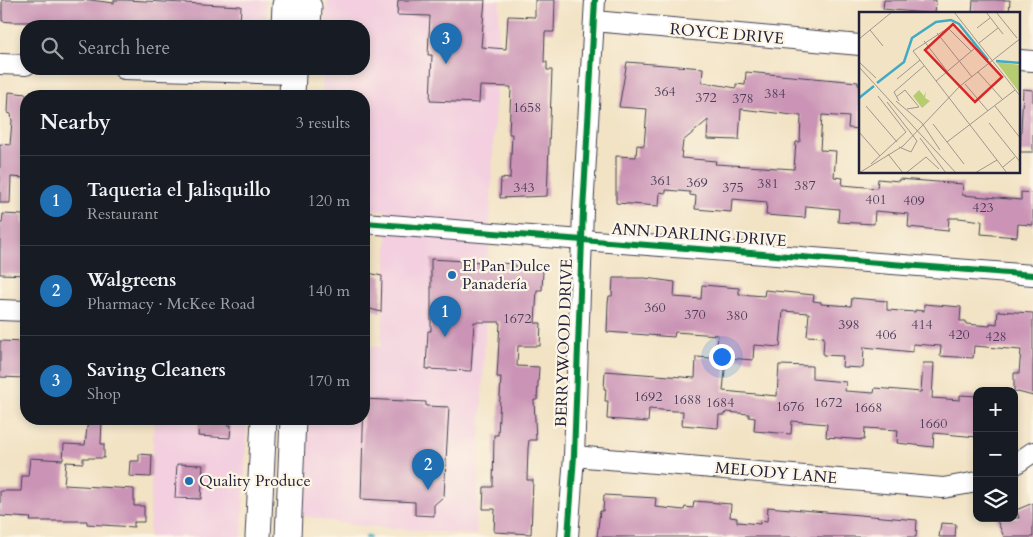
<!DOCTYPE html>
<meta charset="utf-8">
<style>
:root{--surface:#171b24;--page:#20242c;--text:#f1f3f6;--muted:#9ea1a6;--line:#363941;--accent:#1f6fb2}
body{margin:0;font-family:Cardo,serif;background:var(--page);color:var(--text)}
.controls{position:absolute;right:15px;bottom:15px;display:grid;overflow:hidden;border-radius:10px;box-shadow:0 2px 8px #0003}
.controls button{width:45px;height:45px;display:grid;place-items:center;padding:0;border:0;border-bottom:1px solid var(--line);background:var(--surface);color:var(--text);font:25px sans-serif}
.you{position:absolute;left:721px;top:356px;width:18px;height:18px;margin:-12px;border:4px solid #fff;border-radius:50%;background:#1a73e8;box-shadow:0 0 0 8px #1a73e833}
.badge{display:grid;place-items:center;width:32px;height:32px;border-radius:50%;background:var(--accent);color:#fff;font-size:16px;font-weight:700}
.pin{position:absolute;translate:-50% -41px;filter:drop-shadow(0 1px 2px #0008)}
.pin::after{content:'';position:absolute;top:26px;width:18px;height:15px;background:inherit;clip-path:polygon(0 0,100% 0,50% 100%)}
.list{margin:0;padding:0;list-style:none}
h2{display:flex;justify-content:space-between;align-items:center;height:65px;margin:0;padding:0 20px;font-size:21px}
h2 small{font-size:16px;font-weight:400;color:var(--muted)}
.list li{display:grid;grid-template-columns:32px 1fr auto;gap:15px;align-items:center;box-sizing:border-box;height:90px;padding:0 20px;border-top:1px solid var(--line)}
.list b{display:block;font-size:19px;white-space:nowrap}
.list p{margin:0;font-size:16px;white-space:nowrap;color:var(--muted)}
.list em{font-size:16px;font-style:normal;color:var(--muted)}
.icon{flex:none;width:28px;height:28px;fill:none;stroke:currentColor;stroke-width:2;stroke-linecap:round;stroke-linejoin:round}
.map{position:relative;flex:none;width:1033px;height:537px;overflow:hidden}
.search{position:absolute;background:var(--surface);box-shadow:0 2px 8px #0003;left:20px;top:20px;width:350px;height:55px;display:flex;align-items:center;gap:12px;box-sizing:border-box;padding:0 18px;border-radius:20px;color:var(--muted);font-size:19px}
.panel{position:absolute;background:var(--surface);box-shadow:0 2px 8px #0003;left:20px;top:90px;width:350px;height:335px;border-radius:20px}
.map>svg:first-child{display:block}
.built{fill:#f3cfdf}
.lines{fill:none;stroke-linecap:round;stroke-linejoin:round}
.stream{stroke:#43aac3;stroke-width:4.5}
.building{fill:#cb94b6;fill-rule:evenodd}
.minor-casing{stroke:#413f50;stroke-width:22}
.major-casing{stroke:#413f50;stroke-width:27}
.minor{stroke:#fff;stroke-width:20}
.major{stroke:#fff;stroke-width:25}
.cycleway-casing{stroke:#fcf5e5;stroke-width:9}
.cycleway{stroke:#00873e;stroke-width:6}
.poi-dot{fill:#1f6fb2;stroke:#fcf5e5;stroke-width:2}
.labels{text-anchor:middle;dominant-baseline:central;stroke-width:4.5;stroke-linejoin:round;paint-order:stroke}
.number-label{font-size:14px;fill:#4c3e5a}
.street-label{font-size:16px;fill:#22223b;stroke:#fcf5e5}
.poi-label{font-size:16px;fill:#22223b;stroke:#fcf5e5;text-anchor:start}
.inset-river{fill:none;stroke:#43aac3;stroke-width:2.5}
.inset-road{fill:none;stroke:#9f968e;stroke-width:1}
.view{fill:#d62828;fill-opacity:0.15;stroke:#d62828;stroke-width:2.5}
.inset-edge{fill:none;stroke:#22223b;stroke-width:2.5}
</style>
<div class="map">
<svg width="1033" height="537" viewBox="0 0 1033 537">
<rect width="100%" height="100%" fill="#fcf5e5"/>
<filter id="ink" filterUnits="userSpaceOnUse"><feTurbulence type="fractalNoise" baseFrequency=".02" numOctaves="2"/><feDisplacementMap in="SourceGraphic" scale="10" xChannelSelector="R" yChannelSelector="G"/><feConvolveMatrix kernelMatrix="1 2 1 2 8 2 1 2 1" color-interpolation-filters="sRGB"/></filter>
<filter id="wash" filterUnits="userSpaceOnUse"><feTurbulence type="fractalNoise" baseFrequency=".0096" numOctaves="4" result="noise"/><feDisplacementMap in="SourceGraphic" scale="20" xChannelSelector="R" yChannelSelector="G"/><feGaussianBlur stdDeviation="1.12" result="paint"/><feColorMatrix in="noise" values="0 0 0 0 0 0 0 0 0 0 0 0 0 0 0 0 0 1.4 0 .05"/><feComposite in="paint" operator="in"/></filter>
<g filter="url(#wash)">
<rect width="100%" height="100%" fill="#f2e3c5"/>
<g class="built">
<polygon points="145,0 267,0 266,26 144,26"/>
<polygon points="327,0 500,0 476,535 351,525 300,515 307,419 364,419 364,346 381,347 387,247 388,211 364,210 364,96 322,96 323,69 364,69 364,26 325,26"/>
<polygon points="154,419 247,419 242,537 149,537"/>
</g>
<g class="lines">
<polyline class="stream" points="367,537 369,537"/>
</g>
<g id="blocks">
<g class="building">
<polygon points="2,0 90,0 114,3 114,0 126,0 241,6 240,26 60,26 44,25 36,22 11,22 2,21"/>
<polygon points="398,0 485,0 481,47 506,49 508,16 535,17 535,0 555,0 554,32 545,32 544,62 547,62 547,70 552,70 547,196 500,198 501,178 510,179 512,134 509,134 511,87 480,86 479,103 430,101 432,55 428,55 430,16 397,15"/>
<polygon points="884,0 936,0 935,14 883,9"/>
<polygon points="973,0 1010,0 1009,14 972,14"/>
<path d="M627,62L703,68L702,82L736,88V84L745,85L746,72L858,82V85H860V129L848,128L849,117L822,115L820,150L836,151L834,177L843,178L842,185L877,188L878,179L899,181V179L963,184L962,195L1021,200V192L1033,193V225L1018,224L1017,237L981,234L982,221L959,218H949L948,231L908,227L909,214L875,211L874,224L838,222L839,209L806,206L805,218L766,215L767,202L732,199L731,212L695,209L696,196L690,195V192L666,190V193L660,192L659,206L616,203V156L636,157L637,145L644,146L647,109L619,107ZM741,109L801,116L800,142H796L794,169L715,164L716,161L681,158L683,141L708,120L707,139L739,140Z"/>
<polygon points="1023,89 1033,90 1033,152 1020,152"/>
<polygon points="9,92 26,94 25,178 11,177 10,203 0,203 0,144 10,145 12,121 11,114 8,113"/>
<polygon points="3,214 23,215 23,224 26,224 26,275 0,274 0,223 2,223"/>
<polygon points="431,259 515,264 514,266 525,266 525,269 543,270 542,290 537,290 535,323 541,323 540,346 518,346 517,366 539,367 537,400 534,400 536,440 529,440 528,448 527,480 533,480 531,534 494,532 495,509 483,509 484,487 493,487 494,435 498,435 501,377 497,377 500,322 474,322 471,371 426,369 428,331 431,331"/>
<polygon points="364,272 382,276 381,312 367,308 368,305 364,304"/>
<polygon points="613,278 645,278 675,282 674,297 701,299 702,285 739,288 739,294 764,296 765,290 814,295 813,301 821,302 821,304 851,306 852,298 887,301 887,310 915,312 915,310 924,311 924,304 961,307 960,321 966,321 966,324 990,326 990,323 997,324 998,311 1033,313 1033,396 1014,391 1014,373 1019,373 1021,350 974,346 973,358 940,356 941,346 913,344 913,352 864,347 863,368 842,367 843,356 823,355 824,337 807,336 809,313 783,311 780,347 754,345 753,360 716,357 718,335 675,332 674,337 607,332 608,303 609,296 612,296"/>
<polygon points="0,341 26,342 26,378 0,377"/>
<polygon points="696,357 726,359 723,391 777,396 779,365 812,366 812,379 846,382 845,391 874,393 875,388 921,392 923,363 934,363 932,398 960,400 960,395 977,396 977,437 934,433 933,447 897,443 898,430 865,428 864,440 826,437 827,424 792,421 791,434 754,431 755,418 749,417 749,414 726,412 725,415 719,415 718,428 682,425 683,411 674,411 649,409 648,422 607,419 608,401 605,401 606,389 604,389 605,371 695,378"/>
<polygon points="364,399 426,402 426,406 449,407 444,496 434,505 434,516 415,515 415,502 361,499"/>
<polygon points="88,419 102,419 101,444 104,444 104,458 83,458 83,463 66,462 64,485 134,489 134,506 144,506 144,522 134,522 134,527 118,526 87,524 87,521 30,521 31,518 0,516 0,491 21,491 22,476 28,476 30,458 63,460 64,444 85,445"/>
<polygon points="199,419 228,419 227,425 231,425 230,438 198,436"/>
<polygon points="139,454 152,455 151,477 129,476 130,461 139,461"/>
<polygon points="177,464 203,465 201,499 175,498"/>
<polygon points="604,495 656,498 655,507 684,510 685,507 693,508 694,501 731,504 730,517 737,518 737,522 760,524 760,520 767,521 768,507 917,520 916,537 597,537 600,511 603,511"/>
<polygon points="1033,503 1033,537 1004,537 996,518 1019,518 1016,510"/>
<polygon points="941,523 956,524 955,537 939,537"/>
</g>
</g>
</g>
<g filter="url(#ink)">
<use href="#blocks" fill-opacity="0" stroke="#413f50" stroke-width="1"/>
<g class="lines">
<defs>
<g id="minor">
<polyline points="594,21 860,45"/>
<polyline points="1019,60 1033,61"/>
<polyline points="0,64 26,65"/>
<polyline points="124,69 293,74"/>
<polyline points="364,223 1033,275"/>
<polyline points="0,310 26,311"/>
<polyline points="574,456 943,488 977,482"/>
<polyline points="1014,465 1033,452"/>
<polyline points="568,537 574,456 583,211 595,0"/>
</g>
<g id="major">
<polyline points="305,0 309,7 308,26"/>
<polyline points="284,26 285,5 288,0"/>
<polyline points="290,69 293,74 292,96"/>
<polyline points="258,537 264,419"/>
<polyline points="288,537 293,419"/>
</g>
</defs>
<use href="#minor" class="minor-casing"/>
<use href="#major" class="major-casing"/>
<use href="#minor" class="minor"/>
<use href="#major" class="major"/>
<defs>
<g id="cycleway">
<polyline points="364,223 1033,275"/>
<polyline points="568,537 574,456 583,211 595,0"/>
</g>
</defs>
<use href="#cycleway" class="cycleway-casing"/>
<use href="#cycleway" class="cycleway"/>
</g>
</g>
<g class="poi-dot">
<circle cx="452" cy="275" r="5"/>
<circle cx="189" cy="481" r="5"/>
</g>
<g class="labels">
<g class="number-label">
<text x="665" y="91">364</text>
<text x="775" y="93">384</text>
<text x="706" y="97">372</text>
<text x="743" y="98">378</text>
<text x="527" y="107">1658</text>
<text x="661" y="180">361</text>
<text x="697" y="182">369</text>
<text x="768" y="183">381</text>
<text x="805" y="185">387</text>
<text x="524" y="187">343</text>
<text x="733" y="187">375</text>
<text x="876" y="199">401</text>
<text x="914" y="200">409</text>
<text x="983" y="207">423</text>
<text x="655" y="307">360</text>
<text x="695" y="314">370</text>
<text x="737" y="315">380</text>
<text x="517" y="318">1672</text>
<text x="849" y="324">398</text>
<text x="922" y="324">414</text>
<text x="886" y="334">406</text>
<text x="959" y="334">420</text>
<text x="996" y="336">428</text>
<text x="648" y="396">1692</text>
<text x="687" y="399">1688</text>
<text x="720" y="402">1684</text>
<text x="828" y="402">1672</text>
<text x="790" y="406">1676</text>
<text x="868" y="407">1668</text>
<text x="933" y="423">1660</text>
</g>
<g class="street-label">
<text transform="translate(727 34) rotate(5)">ROYCE DRIVE</text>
<text transform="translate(699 235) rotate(4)">ANN DARLING DRIVE</text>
<text transform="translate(564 343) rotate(-88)">BERRYWOOD DRIVE</text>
<text transform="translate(776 473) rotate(5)">MELODY LANE</text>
</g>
<g class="poi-label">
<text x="462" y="266">El Pan Dulce<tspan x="462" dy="18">Panadería</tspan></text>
<text x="199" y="481">Quality Produce</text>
</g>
</g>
<g transform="translate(859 12)">
<rect width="161" height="161" fill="#f2e3c5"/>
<path d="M137,50L161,53V81L138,51ZM60,78L65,84L67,79L66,86L71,89L63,96L54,84Z" fill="#b6cc70"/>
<path class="inset-river" d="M137,49L162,51M18,71L45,50L53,26L77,10L92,8L100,12L129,48M0,86L15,74"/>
<path class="inset-road" d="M95,0L162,85M127,0L144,22M137,0L158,26M118,16L131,6M11,18L24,34M78,21L113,65M0,27L33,0M65,29L88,59M120,31L139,16M112,39L89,16L54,39L148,161M0,50L17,66M0,55L97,161M119,60L144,88M38,67L61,48M77,69L116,36M106,72L129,99M37,85L46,78L60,95L48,97M37,89L63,111L81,138M40,89L35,80L65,54M28,90L58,129L52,140L40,135M7,94L38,130M136,94L162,127M130,111L162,151M74,112L105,152M0,120L21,144M61,126L87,161M88,130L156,78M29,142L44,161M12,152L47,120L19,84M144,155L156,145M0,161L44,134L101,74L162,26M47,161L67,145L80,157M116,161L138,148"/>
<path class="view" d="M94,12L143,65L116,90L66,38Z"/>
<rect width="161" height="161" class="inset-edge"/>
</g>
</svg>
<div class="controls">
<button>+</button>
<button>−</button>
<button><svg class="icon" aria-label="layers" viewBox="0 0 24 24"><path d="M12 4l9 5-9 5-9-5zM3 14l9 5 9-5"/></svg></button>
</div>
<div class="you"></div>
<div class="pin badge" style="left:445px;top:337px">1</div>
<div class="pin badge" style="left:428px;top:490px">2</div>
<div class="pin badge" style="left:446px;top:64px">3</div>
<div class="search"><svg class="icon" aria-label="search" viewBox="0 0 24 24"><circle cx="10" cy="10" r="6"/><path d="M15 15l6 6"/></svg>Search here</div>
<section class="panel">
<h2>Nearby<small>3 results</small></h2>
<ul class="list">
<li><span class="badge">1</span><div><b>Taqueria el Jalisquillo</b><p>Restaurant</p></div><em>120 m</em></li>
<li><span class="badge">2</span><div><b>Walgreens</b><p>Pharmacy · McKee Road</p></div><em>140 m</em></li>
<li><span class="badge">3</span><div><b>Saving Cleaners</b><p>Shop</p></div><em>170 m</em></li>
</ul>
</section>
</div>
